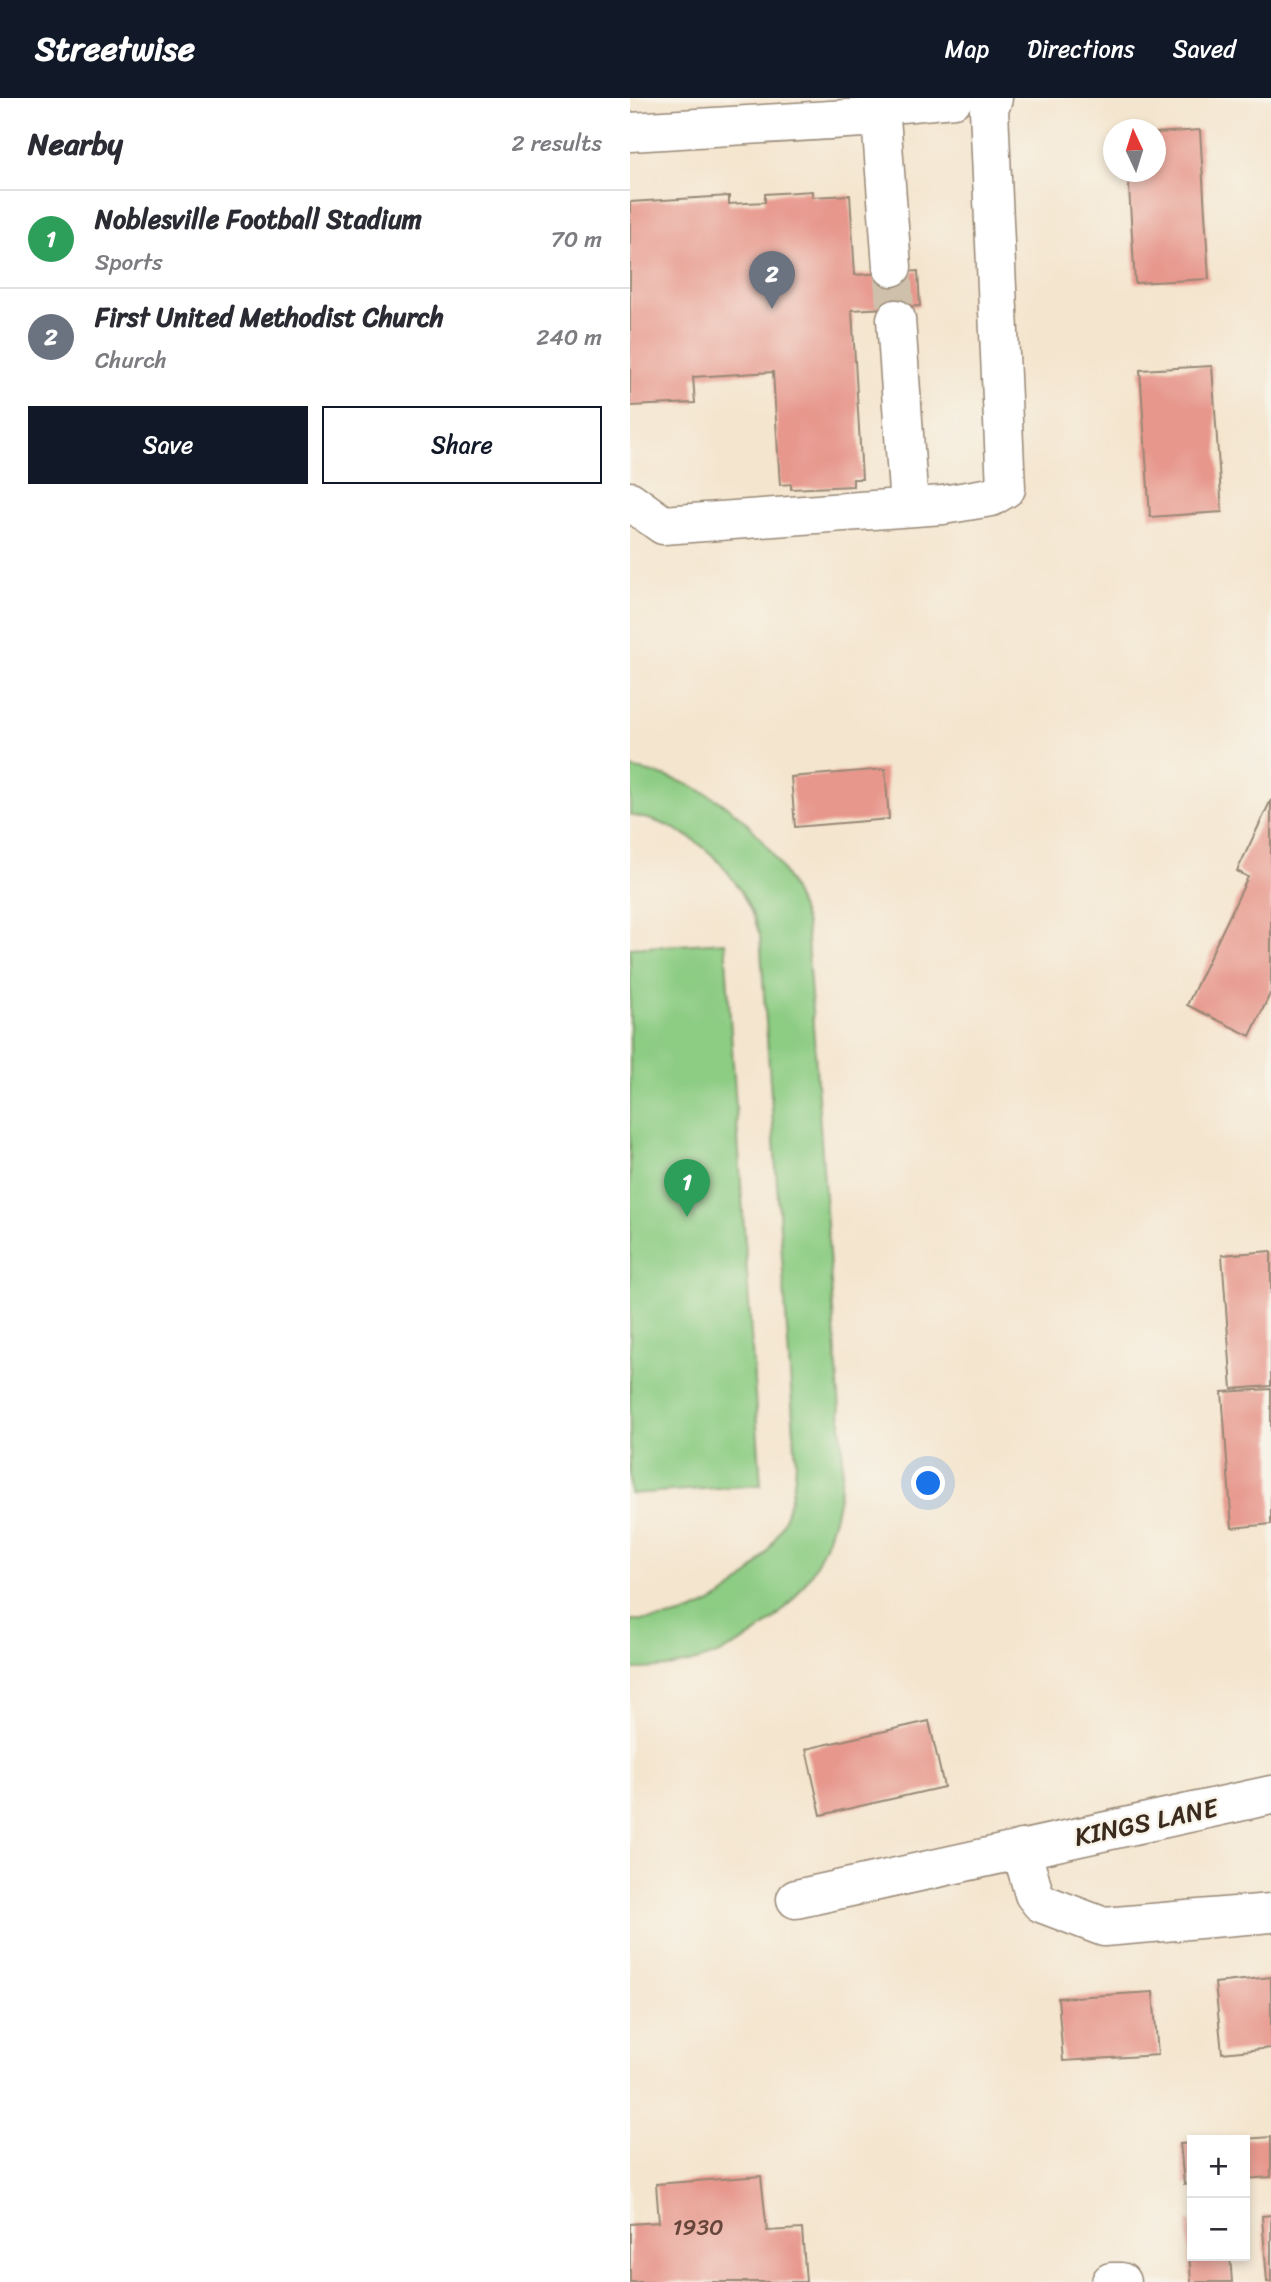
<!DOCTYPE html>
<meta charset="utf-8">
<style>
:root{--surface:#fff;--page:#f7f7f7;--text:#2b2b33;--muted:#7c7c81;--line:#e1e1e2;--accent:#111827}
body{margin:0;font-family:Sriracha,sans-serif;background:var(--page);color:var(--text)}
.controls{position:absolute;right:21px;bottom:21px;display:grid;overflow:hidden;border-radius:0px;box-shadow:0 4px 10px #0003}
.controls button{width:63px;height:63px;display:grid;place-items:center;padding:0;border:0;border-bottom:2px solid var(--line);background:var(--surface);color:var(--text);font:35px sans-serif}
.compass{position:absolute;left:473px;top:21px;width:63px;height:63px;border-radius:50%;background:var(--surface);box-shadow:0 4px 10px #0003;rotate:356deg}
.you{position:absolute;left:299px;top:1386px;width:24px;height:24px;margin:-18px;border:5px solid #fff;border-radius:50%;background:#1a73e8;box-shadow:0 0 0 10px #1a73e833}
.badge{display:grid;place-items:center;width:46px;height:46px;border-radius:50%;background:var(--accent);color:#fff;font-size:23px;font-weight:700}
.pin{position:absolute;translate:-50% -58px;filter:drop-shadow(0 2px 4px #0008)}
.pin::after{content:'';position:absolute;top:37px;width:24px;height:21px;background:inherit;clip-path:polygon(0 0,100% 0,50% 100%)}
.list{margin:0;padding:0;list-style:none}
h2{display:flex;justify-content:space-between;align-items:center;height:91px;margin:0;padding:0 28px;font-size:30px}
h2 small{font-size:23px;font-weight:400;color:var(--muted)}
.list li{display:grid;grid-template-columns:46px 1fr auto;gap:21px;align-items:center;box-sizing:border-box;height:98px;padding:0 28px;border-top:2px solid var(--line)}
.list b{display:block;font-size:26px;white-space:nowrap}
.list p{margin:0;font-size:23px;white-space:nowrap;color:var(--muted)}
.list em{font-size:23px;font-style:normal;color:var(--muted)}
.actions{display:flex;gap:14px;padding:21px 28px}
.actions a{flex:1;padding:16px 0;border:2px solid var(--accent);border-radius:0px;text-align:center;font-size:24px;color:var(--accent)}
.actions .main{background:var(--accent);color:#fff}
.map{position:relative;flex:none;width:641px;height:2184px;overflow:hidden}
header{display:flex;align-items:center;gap:42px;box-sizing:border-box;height:98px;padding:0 35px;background:var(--accent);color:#fff}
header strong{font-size:33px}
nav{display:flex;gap:38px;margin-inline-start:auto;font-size:24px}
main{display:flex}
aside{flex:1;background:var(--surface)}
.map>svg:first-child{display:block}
.green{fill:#8ccc83;stroke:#647b50;stroke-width:2}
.building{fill:#e7978c}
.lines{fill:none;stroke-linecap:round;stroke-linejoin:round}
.minor-tunnel{stroke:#cfc0ab;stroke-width:38;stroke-dasharray:38 19;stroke-linecap:butt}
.minor-casing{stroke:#988876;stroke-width:41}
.minor{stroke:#fff;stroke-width:38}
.labels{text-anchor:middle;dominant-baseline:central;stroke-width:5;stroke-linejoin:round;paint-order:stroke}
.number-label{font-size:23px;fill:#66453a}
.street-label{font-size:26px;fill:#3b2a1e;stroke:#f7f3e8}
</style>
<header>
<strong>Streetwise</strong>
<nav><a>Map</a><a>Directions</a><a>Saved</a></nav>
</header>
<main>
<aside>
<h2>Nearby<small>2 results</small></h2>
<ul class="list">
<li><span class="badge" style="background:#2e9e5b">1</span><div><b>Noblesville Football Stadium</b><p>Sports</p></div><em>70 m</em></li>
<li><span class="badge" style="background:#6b7280">2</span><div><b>First United Methodist Church</b><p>Church</p></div><em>240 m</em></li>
</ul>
<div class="actions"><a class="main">Save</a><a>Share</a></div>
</aside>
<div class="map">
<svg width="641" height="2184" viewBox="0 0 641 2184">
<rect width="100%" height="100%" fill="#f7f3e8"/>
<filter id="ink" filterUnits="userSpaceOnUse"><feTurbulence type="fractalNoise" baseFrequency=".0143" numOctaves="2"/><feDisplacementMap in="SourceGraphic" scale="14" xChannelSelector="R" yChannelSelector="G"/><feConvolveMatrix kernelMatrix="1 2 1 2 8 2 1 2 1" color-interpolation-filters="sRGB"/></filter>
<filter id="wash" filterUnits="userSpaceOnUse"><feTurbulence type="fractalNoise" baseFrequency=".00686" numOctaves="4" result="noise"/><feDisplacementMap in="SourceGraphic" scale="28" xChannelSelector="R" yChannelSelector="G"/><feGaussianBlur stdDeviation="1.57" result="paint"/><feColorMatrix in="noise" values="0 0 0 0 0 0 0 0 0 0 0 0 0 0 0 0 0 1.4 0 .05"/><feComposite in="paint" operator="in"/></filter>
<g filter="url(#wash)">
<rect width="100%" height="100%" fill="#f4e5ce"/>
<g class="green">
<path d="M0,670C92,685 148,738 176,826L213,1356C210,1481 130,1573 0,1571V1522C93,1528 162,1454 166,1364L130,837C110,774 67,728 0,717Z"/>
<polygon points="95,844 131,1387 0,1396 0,850"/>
</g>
<g id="blocks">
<g class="building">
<polygon points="570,32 579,181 505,185 498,74 526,74 526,35"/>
<polygon points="182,93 182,99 220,97 225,177 288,173 290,208 222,212 232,381 223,381 223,388 161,391 161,386 150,387 143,274 63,279 65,305 0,308 0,104 99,98 99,106 135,104 135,96"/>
<polygon points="582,268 592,414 520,419 510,272"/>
<polygon points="255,671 259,721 165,729 161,679"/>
<polygon points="641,702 641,894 620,938 557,907 618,779 607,773"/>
<polygon points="641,1153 641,1288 602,1291 592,1157"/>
<polygon points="641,1291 641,1426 602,1430 592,1294"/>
<polygon points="299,1623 314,1689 191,1717 176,1651"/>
<polygon points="641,1879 641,1950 592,1955 585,1885"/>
<polygon points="523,1894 528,1957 433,1963 428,1900"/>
<polygon points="641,2039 641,2079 615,2081 615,2041"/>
<polygon points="562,2045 562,2085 554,2086 550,2046"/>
<polygon points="131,2078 137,2133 172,2131 176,2184 0,2184 0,2126 29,2124 26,2086"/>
<polygon points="641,2117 641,2184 637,2184 632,2118"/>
<polygon points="557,2123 562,2123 562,2158 600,2158 602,2184 561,2184"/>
</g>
</g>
</g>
<g filter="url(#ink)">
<use href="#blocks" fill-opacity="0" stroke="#988876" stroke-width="2"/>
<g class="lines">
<polyline class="minor-tunnel" points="262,169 266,221"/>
<defs>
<g id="minor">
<polyline points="250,7 324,0"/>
<polyline points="251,19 262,169"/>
<polyline points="0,34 251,19 249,0"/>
<polyline points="266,221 279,409"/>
<polyline points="0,403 33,427 313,407 361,399 376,390 359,12 363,0"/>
<polyline points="391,1751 404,1796 411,1805 474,1829 641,1815"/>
<polyline points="166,1801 641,1697"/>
<polyline points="481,2184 491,2184"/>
</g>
</defs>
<use href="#minor" class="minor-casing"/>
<use href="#minor" class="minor"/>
</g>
</g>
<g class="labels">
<g class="number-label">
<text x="68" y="2129">1930</text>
</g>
<g class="street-label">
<text transform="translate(516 1724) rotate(-12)">KINGS LANE</text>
</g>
</g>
</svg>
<div class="controls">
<button>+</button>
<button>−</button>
</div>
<svg class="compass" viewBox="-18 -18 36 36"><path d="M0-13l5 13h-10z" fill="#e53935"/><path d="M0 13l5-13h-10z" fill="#7c7c81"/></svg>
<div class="you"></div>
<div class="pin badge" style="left:57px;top:1119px;background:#2e9e5b">1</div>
<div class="pin badge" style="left:142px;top:211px;background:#6b7280">2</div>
</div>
</main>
